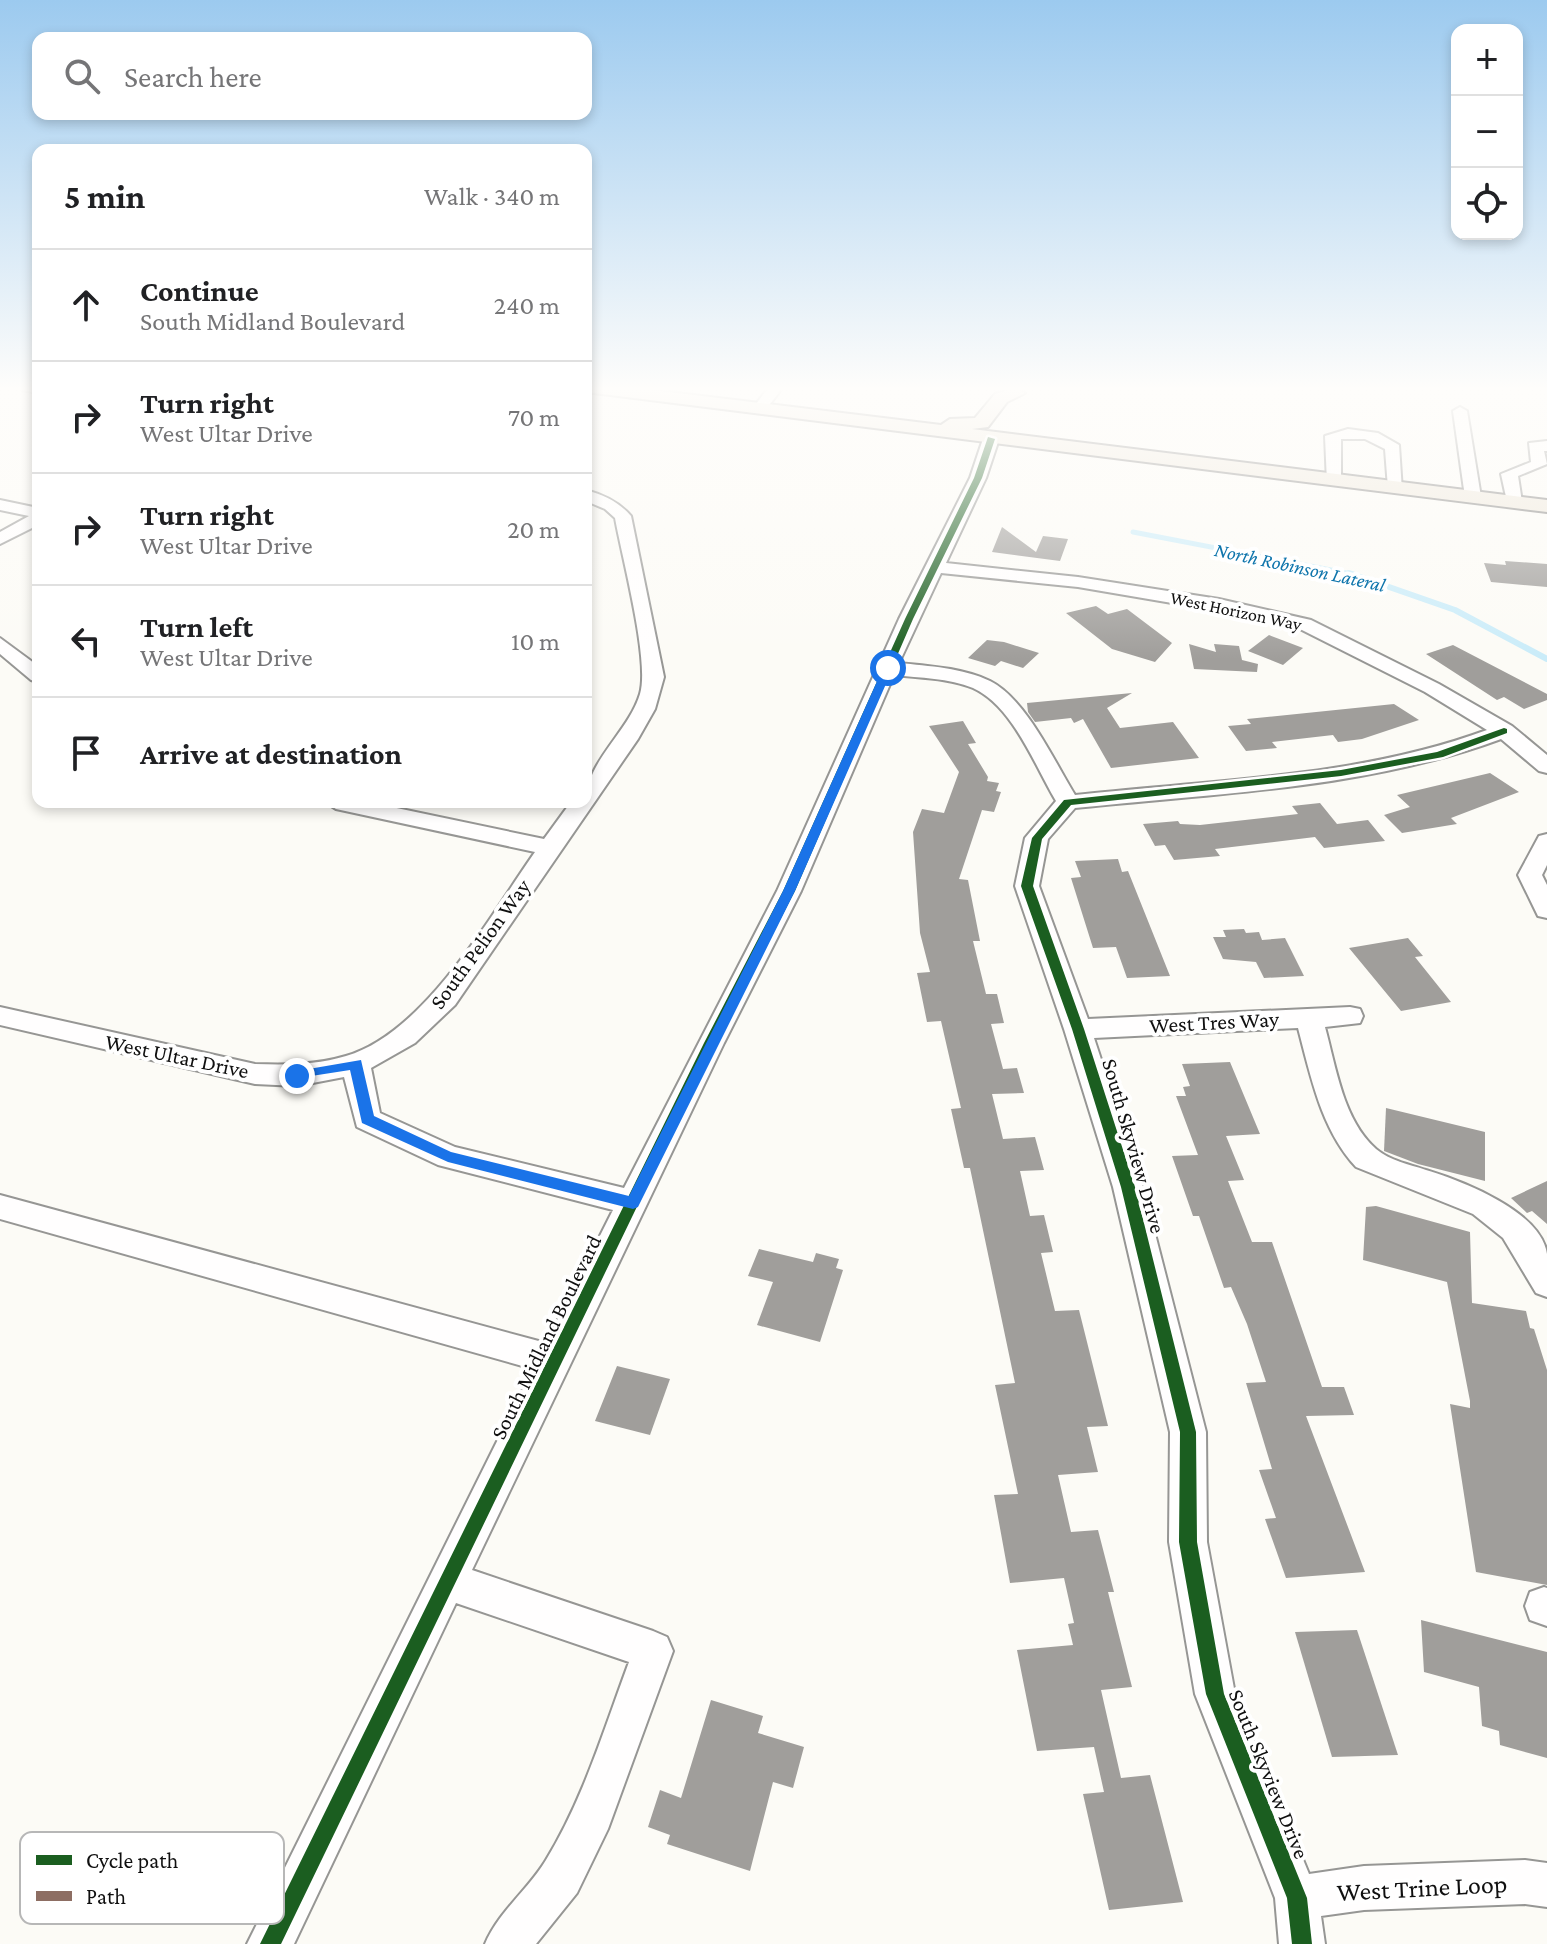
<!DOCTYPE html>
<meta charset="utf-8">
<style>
:root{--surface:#fff;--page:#f2f2f2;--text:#202124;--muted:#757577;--line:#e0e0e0}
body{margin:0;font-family:"Crimson Pro",serif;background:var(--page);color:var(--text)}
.controls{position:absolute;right:24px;top:24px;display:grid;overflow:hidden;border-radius:16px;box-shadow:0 4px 12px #0003}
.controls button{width:72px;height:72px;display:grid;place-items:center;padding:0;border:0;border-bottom:2px solid var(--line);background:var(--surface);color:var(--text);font:40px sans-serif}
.stop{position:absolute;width:24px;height:24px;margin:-18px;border:6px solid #1a73e8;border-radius:50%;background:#fff}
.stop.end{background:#1a73e8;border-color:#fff;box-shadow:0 2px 8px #0008}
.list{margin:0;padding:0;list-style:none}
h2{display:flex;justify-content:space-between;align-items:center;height:104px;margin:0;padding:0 32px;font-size:34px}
h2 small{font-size:26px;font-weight:400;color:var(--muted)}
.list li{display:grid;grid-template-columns:52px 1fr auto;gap:24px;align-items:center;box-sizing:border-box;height:112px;padding:0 32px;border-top:2px solid var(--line)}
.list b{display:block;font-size:30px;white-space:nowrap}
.list p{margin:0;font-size:26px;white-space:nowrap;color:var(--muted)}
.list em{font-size:26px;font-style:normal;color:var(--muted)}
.icon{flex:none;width:44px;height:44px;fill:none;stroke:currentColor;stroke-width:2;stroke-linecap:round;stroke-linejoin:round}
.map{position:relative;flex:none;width:1547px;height:1944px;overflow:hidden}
.search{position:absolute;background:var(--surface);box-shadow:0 4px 12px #0003;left:32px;top:32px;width:560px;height:88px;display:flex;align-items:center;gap:20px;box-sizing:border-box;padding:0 28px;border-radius:16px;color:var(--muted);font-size:30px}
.panel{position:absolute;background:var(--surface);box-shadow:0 4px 12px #0003;left:32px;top:144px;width:560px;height:664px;border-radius:16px}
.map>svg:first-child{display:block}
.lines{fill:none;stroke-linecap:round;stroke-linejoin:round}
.stream-far1{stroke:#caecf9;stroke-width:5}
.stream{stroke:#caecf9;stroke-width:6}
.building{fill:#a09e9b}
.minor-casing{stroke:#969694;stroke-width:4}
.major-casing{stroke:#848381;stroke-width:4}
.minor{fill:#fffefe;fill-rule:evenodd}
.major{fill:#eee7da;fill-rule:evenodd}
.cycleway-casing{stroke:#fff;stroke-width:5}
.cycleway{fill:#1b5e20;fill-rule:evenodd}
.route{fill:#1a73e8}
.labels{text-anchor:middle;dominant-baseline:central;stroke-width:8;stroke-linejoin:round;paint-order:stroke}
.far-street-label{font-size:18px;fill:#101010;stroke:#fff}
.far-water-label{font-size:20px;font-style:italic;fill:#0f75ac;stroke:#fff}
.street-label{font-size:22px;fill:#101010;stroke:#fff}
.near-street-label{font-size:26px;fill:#101010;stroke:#fff}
.key{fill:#fff;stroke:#b7b7b7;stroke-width:2}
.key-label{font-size:22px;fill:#101010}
</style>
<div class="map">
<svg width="1547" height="1944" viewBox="0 0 1547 1944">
<rect width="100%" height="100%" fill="#fcfbf6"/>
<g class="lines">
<polyline class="stream-far1" points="1133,532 1357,575"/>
<polyline class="stream" points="1349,573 1455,610 1547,659"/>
</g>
<g class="building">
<polygon points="1002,527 1036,552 1043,536 1068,539 1060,561 992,552"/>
<polygon points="1505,561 1547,564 1547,587 1491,582 1484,563 1506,565"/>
<polygon points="1096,606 1108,614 1127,609 1172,643 1155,662 1112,649 1066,613"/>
<polygon points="1269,635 1303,648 1283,665 1248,651"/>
<polygon points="987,640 1004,642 1039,653 1023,668 1001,661 995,666 968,658"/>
<polygon points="1189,644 1216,652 1214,644 1239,646 1242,660 1258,664 1257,672 1194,669"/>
<polygon points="1453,645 1547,694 1547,700 1524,709 1504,697 1497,700 1426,654"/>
<polygon points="1132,693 1107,708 1120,728 1173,722 1199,758 1111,768 1083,719 1074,723 1071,718 1035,722 1028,712 1027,703"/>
<polygon points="1394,704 1419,720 1362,739 1338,742 1333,735 1272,742 1277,748 1246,751 1228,726 1251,724 1247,719"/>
<polygon points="963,721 976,743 968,744 988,777 987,781 999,783 996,791 1001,792 994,812 982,810 959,879 968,880 980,941 973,941 986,994 997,994 1004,1023 991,1024 1003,1069 1017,1068 1024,1093 992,1094 1003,1139 1035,1137 1044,1170 1020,1171 1030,1216 1044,1215 1053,1252 1041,1253 1055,1311 1079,1310 1108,1426 1087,1427 1098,1472 1058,1475 1071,1532 1098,1530 1114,1592 1108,1592 1132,1687 1101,1690 1121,1778 1150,1775 1183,1902 1109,1910 1083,1794 1104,1792 1094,1747 1037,1751 1017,1650 1073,1645 1068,1624 1074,1623 1064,1578 1010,1583 994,1495 1018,1494 995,1385 1015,1383 970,1168 964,1168 951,1109 961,1108 941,1021 927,1022 917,973 930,972 920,933 913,832 922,809 944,813 959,772 929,726"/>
<polygon points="1490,773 1519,792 1451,818 1457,824 1402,833 1384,815 1410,807 1397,795"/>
<polygon points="1320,803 1337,824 1368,820 1385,841 1324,848 1315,837 1215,849 1220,856 1174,860 1165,845 1155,846 1143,824 1178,821 1180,824 1200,825 1298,814 1292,806"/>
<polygon points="1118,859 1122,872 1128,871 1170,976 1127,978 1116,947 1093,948 1071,878 1081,877 1075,861"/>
<polygon points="1244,929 1246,933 1259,932 1262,940 1285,938 1304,976 1264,978 1256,962 1223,959 1213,937 1226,937 1223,930"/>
<polygon points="1408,938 1423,956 1415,957 1451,1002 1401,1011 1349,948"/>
<polygon points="1230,1062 1260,1134 1226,1136 1244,1180 1228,1181 1252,1242 1272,1242 1322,1387 1344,1387 1354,1415 1306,1416 1365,1572 1286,1578 1265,1519 1276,1518 1259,1470 1272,1469 1246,1383 1266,1382 1247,1324 1231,1287 1224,1288 1199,1216 1193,1216 1172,1156 1198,1155 1176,1096 1186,1096 1183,1087 1190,1086 1182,1064"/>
<polygon points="1386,1108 1485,1132 1485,1181 1418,1164 1384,1151"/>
<polygon points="1547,1181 1547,1224 1532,1211 1527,1213 1511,1198"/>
<polygon points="1376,1206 1470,1232 1472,1303 1526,1311 1530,1328 1534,1329 1547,1370 1547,1585 1476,1572 1450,1404 1470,1408 1470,1401 1447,1282 1363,1260 1366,1207"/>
<polygon points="759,1249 813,1262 816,1253 839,1259 836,1268 843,1270 820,1342 757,1325 773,1282 748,1276"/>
<polygon points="617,1366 670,1379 650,1435 595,1421"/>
<polygon points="1421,1620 1547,1652 1547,1758 1500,1745 1499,1731 1482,1726 1479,1687 1424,1672"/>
<polygon points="1357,1630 1398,1755 1332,1757 1295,1632"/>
<polygon points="711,1700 763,1716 758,1733 804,1747 793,1788 773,1782 750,1871 667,1844 670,1835 648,1827 660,1790 681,1798"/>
</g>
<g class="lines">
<defs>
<g id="minor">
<polygon points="20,387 38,387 38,393 22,390"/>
<polygon points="769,387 783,387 764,412 754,412 752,409"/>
<polygon points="1460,407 1467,411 1481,497 1473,502 1465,497 1453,411"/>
<polygon points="1348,429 1378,433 1399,445 1402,491 1396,493 1388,488 1385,449 1365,439 1341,439 1341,480 1327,483 1325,436"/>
<path d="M991,434L999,439L986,478L946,563L1078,577L1219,599L1311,620L1439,684L1512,726L1547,755V773L1539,771L1501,739C1366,789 1217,793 1075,808L1048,839L1039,886L1088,1019L1350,1007L1360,1009L1363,1016L1360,1023L1325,1027C1336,1067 1343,1120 1376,1149C1390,1161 1409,1164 1426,1170C1462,1181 1541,1211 1547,1254C1547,1267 1547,1283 1547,1297L1536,1293L1503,1238L1473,1214L1356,1167C1321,1129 1311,1077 1298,1028L1094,1038L1143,1187L1206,1432L1207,1542L1235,1694L1309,1874L1364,1866L1525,1860L1547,1863V1907L1525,1904L1364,1910L1321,1916L1325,1944H1279L1275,1898L1195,1694L1169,1542L1170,1432L1113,1187L1064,1029L1015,886L1025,838L1056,801C1035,766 1013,706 973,688C949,678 920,678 894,675L801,891L724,1043L472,1570L653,1631L667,1637L673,1651L608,1829L577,1893L536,1944H485C499,1911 528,1890 546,1860C583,1800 604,1729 629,1662L456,1603L294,1944H247L533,1369L0,1219V1195L546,1343L613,1210L438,1165L357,1127L344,1077L297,1086L255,1084L0,1025V1007L255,1064C286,1065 316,1065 346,1056C425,1033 490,916 535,852L336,809L325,802H368L544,839L571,802H586C586,761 628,733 640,694C650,661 622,557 615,518L605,509L586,501V490C604,495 619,502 631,516L664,677L655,709L638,739L455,1005L415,1043L371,1068L380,1113L455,1147L624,1188L777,891L899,619L970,478L983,439ZM941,573L1078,587L1219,611L1298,628L1425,692L1487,730C1357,778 1212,780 1075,795C1054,761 1026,699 990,681C963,668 929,666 899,663Z"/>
<polygon points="1547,441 1547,451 1544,451 1547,464 1518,476 1522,502 1520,506 1508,506 1501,474 1531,462 1529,443"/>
<polygon points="0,500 38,508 38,525 0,544 0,532 29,516 0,510"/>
<polygon points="0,638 38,666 38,682 31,680 0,654"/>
<polygon points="1547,834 1547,865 1542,875 1547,885 1547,918 1538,916 1518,875 1539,836"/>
<polygon points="1544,1587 1547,1588 1547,1626 1530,1620 1525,1606 1530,1592"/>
</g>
<polygon id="major" points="586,387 628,387 941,425 950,419 975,418 995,394 1016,388 1025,393 1007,402 988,427 972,429 1547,500 1547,512 586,392"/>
</defs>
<use href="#minor" class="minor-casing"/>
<use href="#major" class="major-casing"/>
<use href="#minor" class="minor"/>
<use href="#major" class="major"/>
<defs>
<g id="cycleway">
<polygon points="988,437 995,439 982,478 913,619 795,891 716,1043 281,1944 260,1944 704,1043 783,891 905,619 974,478"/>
<polygon points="1504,728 1507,729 1507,733 1443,757 1341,776 1071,805 1042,839 1033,886 1084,1029 1135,1187 1196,1432 1197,1542 1224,1694 1307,1898 1312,1944 1292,1944 1287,1898 1206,1694 1179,1542 1180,1432 1121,1187 1072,1029 1021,886 1032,838 1064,800 1341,770 1437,752"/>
</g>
</defs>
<use href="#cycleway" class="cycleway-casing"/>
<use href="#cycleway" class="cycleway"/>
</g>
<linearGradient id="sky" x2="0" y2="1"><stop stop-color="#9ccaef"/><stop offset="0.59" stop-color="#fefdfb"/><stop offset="1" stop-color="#fefdfb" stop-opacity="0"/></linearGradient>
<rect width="1547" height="659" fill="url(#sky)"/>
<polygon class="route" points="888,665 893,668 795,891 638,1207 633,1209 448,1162 362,1123 350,1070 292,1079 290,1076 297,1071 361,1060 374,1116 451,1152 629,1196 783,891 883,668"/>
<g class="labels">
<g class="far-street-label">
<text transform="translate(1236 611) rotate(12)">West Horizon Way</text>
</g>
<g class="far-water-label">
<text transform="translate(1300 567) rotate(12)">North Robinson Lateral</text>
</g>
<g class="street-label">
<text transform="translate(480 944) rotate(-54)">South Pelion Way</text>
<text transform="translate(1214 1022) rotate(-3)">West Tres Way</text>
<text transform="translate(177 1056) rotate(12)">West Ultar Drive</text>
<text transform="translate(1134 1146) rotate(74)">South Skyview Drive</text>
<text transform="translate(546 1337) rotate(-64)">South Midland Boulevard</text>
<text transform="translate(1269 1774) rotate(68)">South Skyview Drive</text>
</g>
<g class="near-street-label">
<text transform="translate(1422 1888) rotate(-3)">West Trine Loop</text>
</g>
</g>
<rect x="20" y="1832" width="264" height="92" rx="12" class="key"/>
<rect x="36" y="1855" width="36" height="10" fill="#1b5e20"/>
<rect x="36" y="1891" width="36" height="10" fill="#8d6e63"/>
<g class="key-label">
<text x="86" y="1868">Cycle path</text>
<text x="86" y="1904">Path</text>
</g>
</svg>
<div class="controls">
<button>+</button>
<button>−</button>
<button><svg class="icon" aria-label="locate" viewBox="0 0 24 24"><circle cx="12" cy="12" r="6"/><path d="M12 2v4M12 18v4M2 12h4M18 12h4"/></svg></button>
</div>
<div class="stop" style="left:888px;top:668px"></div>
<div class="stop end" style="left:297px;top:1076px"></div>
<div class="search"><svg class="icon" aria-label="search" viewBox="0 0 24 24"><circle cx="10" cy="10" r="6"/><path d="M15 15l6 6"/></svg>Search here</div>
<section class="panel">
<h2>5 min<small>Walk · 340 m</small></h2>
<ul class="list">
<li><svg class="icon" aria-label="ahead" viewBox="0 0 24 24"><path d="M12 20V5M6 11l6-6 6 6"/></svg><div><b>Continue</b><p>South Midland Boulevard</p></div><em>240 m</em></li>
<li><svg class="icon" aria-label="right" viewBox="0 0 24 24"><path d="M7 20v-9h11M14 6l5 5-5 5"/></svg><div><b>Turn right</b><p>West Ultar Drive</p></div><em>70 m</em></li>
<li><svg class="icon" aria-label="right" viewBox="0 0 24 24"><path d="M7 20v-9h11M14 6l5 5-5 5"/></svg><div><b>Turn right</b><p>West Ultar Drive</p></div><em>20 m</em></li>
<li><svg class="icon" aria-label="left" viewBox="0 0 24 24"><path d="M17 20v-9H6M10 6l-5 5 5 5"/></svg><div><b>Turn left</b><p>West Ultar Drive</p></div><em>10 m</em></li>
<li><svg class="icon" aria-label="arrive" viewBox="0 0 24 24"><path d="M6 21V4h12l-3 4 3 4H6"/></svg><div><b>Arrive at destination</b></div></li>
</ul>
</section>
</div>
